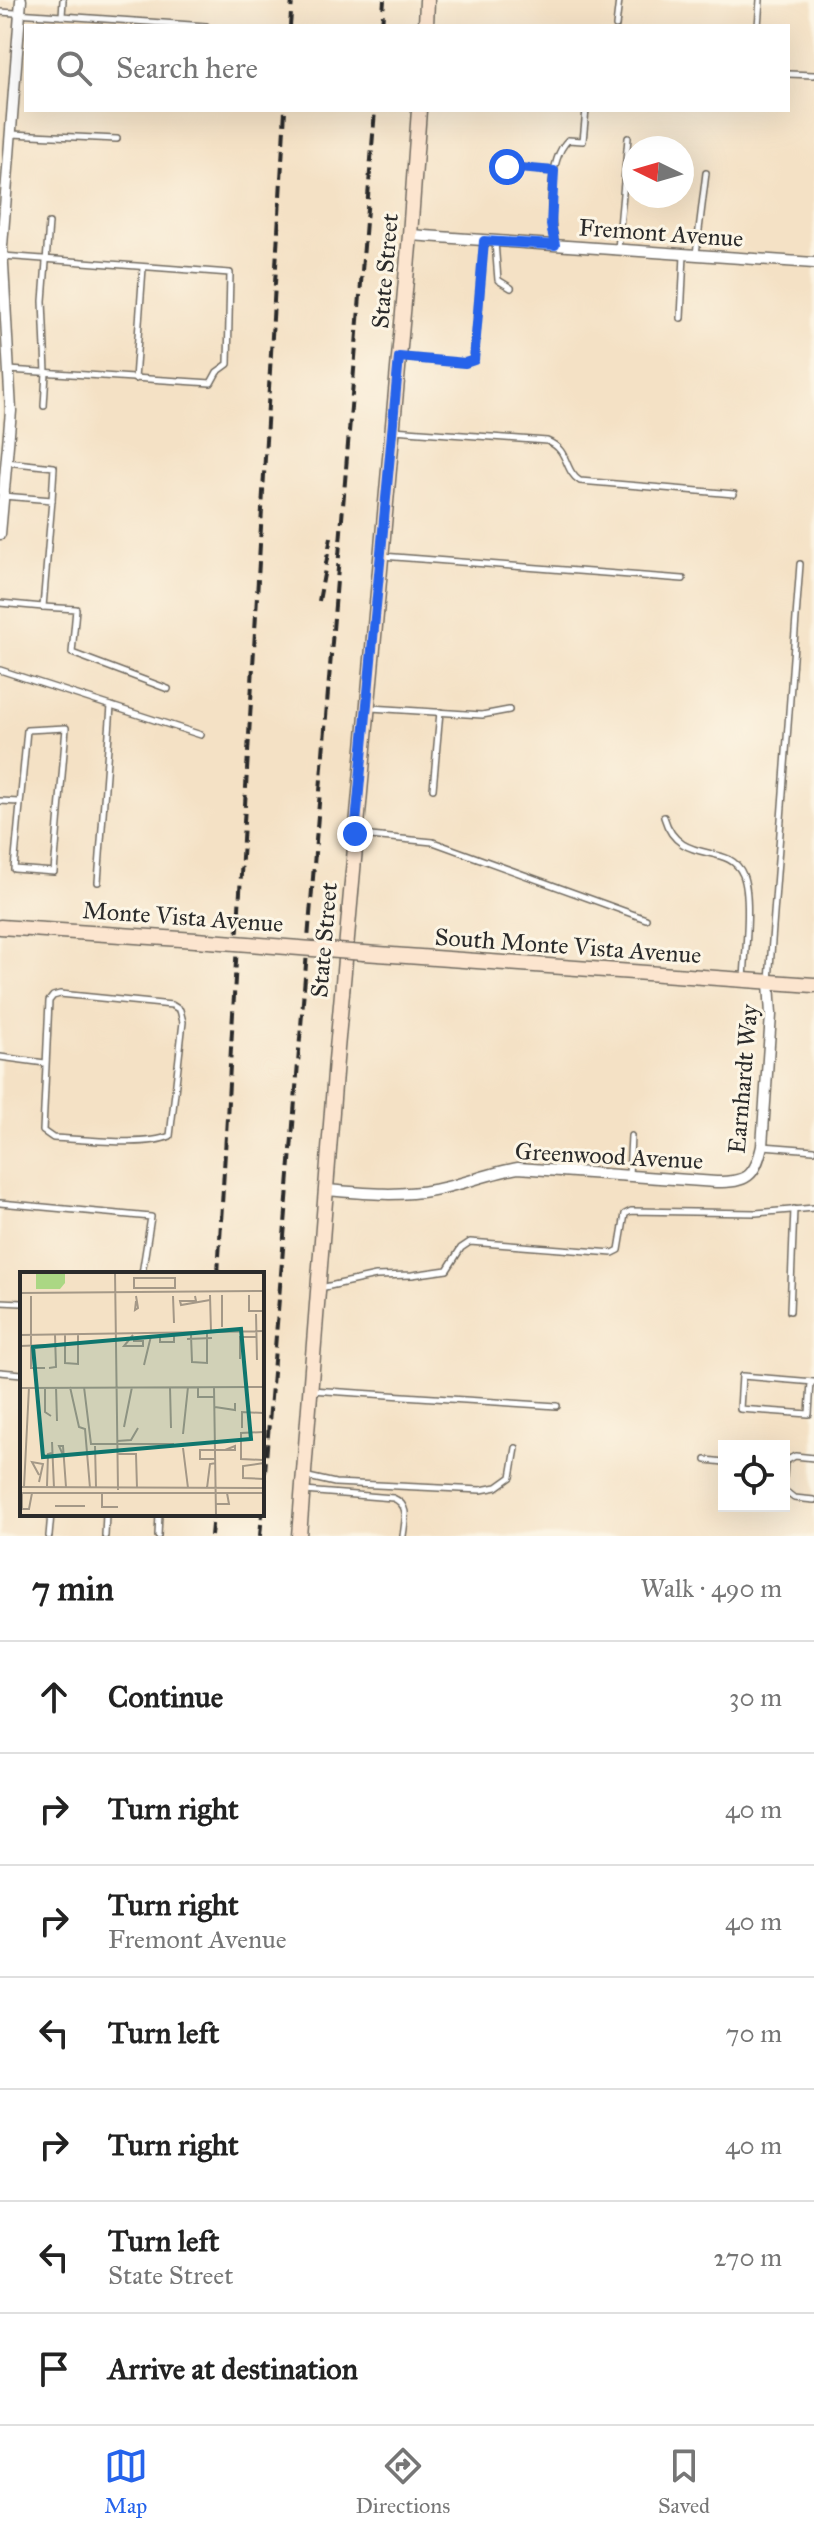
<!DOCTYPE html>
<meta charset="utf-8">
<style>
:root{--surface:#fff;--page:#f2f2f2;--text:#222;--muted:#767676;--line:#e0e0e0;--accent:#2563eb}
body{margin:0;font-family:"IM FELL Great Primer",serif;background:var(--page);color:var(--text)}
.controls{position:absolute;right:24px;bottom:24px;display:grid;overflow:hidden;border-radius:0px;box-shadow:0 8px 32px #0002}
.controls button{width:72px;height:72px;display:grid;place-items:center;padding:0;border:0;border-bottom:2px solid var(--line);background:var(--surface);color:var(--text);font:40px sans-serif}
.compass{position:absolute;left:622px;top:136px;width:72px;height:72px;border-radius:50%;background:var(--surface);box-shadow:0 8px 32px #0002;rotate:275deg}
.stop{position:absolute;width:24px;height:24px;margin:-18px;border:6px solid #2563eb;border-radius:50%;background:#fff}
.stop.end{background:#2563eb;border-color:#fff;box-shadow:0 2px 8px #0008}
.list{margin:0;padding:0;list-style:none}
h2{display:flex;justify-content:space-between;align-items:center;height:104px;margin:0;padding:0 32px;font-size:34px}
h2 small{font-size:26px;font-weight:400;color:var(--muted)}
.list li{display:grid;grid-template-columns:52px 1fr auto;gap:24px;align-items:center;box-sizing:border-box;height:112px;padding:0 32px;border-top:2px solid var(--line)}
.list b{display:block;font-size:30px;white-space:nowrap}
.list p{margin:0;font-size:26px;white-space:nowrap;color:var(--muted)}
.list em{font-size:26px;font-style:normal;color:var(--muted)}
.icon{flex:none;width:44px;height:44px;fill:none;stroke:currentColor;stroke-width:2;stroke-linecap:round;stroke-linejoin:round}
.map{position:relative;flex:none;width:814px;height:1536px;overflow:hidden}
.search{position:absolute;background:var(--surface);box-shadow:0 8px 32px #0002;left:24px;right:24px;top:24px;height:88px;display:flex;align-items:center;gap:20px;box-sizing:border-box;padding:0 28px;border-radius:0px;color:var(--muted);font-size:30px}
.sheet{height:888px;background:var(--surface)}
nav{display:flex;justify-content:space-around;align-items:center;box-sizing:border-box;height:112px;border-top:2px solid var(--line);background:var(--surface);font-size:22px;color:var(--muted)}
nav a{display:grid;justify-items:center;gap:4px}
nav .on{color:var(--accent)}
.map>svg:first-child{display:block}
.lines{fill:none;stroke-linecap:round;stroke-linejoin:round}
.lane-casing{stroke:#716b61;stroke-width:8}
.street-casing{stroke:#716b61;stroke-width:13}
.secondary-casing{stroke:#716b61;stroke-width:17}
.lane{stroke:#fff;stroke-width:5}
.street{stroke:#fff;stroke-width:10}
.secondary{stroke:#fce5cf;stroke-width:14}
.rail{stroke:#2b2b2b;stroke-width:4;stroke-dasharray:12 6;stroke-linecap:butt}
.secondary-bridge-casing{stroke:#716b61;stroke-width:17;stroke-linecap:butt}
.secondary-bridge{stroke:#fce5cf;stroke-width:14}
.route{stroke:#2563eb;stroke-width:10}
.labels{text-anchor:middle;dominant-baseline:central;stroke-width:6;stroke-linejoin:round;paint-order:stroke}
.street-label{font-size:24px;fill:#2b2b2b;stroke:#fcf5e5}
.inset-road{fill:none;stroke:#a49887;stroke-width:2}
.view{fill:#0f766e;fill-opacity:0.15;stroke:#0f766e;stroke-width:4}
.inset-edge{fill:none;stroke:#2b2b2b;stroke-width:4}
</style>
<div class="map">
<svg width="814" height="1536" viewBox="0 0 814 1536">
<rect width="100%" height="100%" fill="#fcf5e5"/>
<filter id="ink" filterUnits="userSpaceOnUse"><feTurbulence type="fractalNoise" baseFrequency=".0125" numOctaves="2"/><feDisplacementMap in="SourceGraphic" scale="16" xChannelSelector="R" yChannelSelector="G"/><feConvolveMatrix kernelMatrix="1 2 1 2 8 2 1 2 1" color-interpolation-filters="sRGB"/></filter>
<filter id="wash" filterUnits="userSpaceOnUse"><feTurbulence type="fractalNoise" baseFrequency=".006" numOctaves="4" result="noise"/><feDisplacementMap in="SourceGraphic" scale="32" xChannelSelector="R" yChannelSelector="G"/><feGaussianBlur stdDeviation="1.8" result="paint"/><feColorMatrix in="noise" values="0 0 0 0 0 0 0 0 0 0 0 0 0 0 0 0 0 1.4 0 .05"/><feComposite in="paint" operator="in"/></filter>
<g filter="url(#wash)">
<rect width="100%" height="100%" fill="#f4e1c5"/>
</g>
<g filter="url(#ink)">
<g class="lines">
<defs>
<g id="lane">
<polyline points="63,0 62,16 206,26"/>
<polyline points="0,12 62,16"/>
<polyline points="616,26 619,0"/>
<polyline points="758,26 760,0"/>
<polyline points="788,74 814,75"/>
<polyline points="12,134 117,139"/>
<polyline points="507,167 554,171"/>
<polyline points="495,242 498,280 511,288"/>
<path d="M555,244C550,216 547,161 568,140L583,141L586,110"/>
<polyline points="618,249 628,138"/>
<polyline points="696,254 706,173"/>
<polyline points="3,256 230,273 228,364 217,372 211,383 9,370"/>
<polyline points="681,318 684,255"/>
<polyline points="400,357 465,363 474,360 484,241"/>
<polyline points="135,379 143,268"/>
<polyline points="44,406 46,373 43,301 49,223"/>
<path d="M393,430L547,441C570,450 563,470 580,481L734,494"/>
<polyline points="6,462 54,467 52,500"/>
<polyline points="382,556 683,579"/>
<polyline points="0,603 43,607 52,500 3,496"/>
<polyline points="43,607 76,609 72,653 168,689"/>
<polyline points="0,670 201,735"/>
<polyline points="371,708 482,715 509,710"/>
<polygon points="66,728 54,872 14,869 27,730"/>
<polyline points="433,789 440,712"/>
<polyline points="0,801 19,802"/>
<path d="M664,817C679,868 729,840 743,875C752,897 745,954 744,980"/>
<polyline points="360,835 433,842 646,919"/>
<polyline points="98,882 111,706"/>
<polyline points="769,981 800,564"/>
<path d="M60,994L172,1005L180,1010L183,1022L170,1136C145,1147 83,1139 53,1138L43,1131L49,1001L53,996Z"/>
<polyline points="0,1057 45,1063"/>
<polyline points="763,1146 814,1150"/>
<polyline points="629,1175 631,1136"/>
<polyline points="0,1203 151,1217 142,1274"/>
<polyline points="320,1288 376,1276 412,1275 447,1270 461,1248 470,1242 613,1253 619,1250 625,1214 631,1211 756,1213 814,1208"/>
<polyline points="0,1302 22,1303"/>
<polyline points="790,1311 794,1209"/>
<polyline points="0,1372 22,1374"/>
<polyline points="811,1382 809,1414 740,1409 742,1376 814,1382"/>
<polyline points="311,1390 557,1406"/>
<polyline points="706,1460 724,1462"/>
<polyline points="784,1462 795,1456 814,1458"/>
<polyline points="304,1476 335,1483 481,1490 497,1487 511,1477 516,1448"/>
<polyline points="784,1476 785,1461"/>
<polyline points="784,1490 794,1498 814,1500"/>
<path d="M304,1491L393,1498C410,1505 405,1520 403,1536"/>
<polyline points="49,1536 51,1514"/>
<polyline points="105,1536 106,1514"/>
<polyline points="158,1536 159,1514"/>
</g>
<g id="street">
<polyline points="410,235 814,263"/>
<polyline points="0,534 11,411 2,246 21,0"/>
<path d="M326,1190C362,1193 397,1197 433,1190C462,1185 489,1173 518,1168L716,1182C747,1182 755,1177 762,1146L771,1015L769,982"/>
</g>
<g id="secondary">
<polyline points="426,26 427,0"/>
<polyline points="0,927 196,940"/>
<polyline points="364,953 814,985"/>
<polyline points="299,1536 336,1060 410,235 419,110"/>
</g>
</defs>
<use href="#lane" class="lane-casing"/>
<use href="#street" class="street-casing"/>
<use href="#secondary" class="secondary-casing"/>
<use href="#lane" class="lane"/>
<use href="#street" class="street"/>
<use href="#secondary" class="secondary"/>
<g class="rail">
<polyline points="290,26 292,0"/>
<polyline points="382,26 384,0"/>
<polyline points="319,601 331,537"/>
<polyline points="218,1274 285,110"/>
<polyline points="262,1509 375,110"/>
<polyline points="211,1536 213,1514"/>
<polyline points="260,1536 262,1514"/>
</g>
<defs>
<polyline id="secondary-bridge" points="196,940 364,953"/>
</defs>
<use href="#secondary-bridge" class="secondary-bridge-casing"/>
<use href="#secondary-bridge" class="secondary-bridge"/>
</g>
</g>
<g class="lines" filter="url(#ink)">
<polyline class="route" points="355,834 399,357 465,363 474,360 484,241 555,245 551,225 554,171 507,167"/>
</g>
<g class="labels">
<g class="street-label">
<text transform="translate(661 233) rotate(4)">Fremont Avenue</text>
<text transform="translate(385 271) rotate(-85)">State Street</text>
<text transform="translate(183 917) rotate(4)">Monte Vista Avenue</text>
<text transform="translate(324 940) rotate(-85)">State Street</text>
<text transform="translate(568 946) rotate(4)">South Monte Vista Avenue</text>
<text transform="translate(743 1079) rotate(-85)">Earnhardt Way</text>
<text transform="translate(609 1156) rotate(3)">Greenwood Avenue</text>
</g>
</g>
<g transform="translate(20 1272)">
<rect width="244" height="244" fill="#f4e1c5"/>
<path d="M16,0L45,2V11L40,17H16Z" fill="#abd784"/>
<path class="inset-road" d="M95,0L98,218M114,6H155V16H114ZM0,21L244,19M190,23L191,60M202,23V55M229,23V39H242M11,24V96H25M116,24L118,36L115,38L116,29M153,24L154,51M175,24L176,29H160L161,33L190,28M236,42L237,88M0,63L244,59M45,63V91L58,92V63M113,63L104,74H123V69H113M140,63V70H154V63M171,63L172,90L187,91V60M167,67L192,66M0,74L26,73M220,87V65H236M124,93L131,64M29,96L36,95L35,63M25,115V140L31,144M36,115L37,149M50,115L59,155L65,157L70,216M64,115L71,172H154M150,115L151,156M178,115V125H194M194,115L196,244M0,116L244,115M195,135L215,138V131M104,155L112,115M222,156V140L244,141M244,160L221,161V187L244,188M163,162L168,115M97,169L111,168L118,156M32,170L34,216M75,174L76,215M163,176L168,216M97,182H116L117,216M43,183L39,174H43L46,215M195,187H180V178H215V174L205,178M244,191L223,194V206L244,207M19,210L23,192L12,190L19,203M27,214L28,182L32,181M0,215L244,216M4,215L9,115M187,216L190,192L196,191M0,221H244M2,221V237H9L12,221M82,221V235H98M196,232H209L207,221M35,234H65"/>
<path class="view" d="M221,57L231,167L23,185L13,75Z"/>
<rect width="244" height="244" class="inset-edge"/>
</g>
</svg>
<div class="controls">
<button><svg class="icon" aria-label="locate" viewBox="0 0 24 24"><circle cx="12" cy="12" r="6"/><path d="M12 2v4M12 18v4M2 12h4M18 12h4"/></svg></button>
</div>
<svg class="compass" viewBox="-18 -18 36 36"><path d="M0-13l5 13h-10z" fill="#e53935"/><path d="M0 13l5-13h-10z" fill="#767676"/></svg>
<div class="stop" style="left:507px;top:167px"></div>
<div class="stop end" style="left:355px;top:834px"></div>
<div class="search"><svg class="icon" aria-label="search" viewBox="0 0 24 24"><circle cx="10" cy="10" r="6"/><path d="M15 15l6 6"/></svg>Search here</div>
</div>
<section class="sheet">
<h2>7 min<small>Walk · 490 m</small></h2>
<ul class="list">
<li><svg class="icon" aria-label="ahead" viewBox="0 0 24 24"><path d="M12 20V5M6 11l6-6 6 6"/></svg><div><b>Continue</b></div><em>30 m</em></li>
<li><svg class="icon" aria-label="right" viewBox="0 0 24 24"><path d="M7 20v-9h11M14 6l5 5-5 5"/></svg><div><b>Turn right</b></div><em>40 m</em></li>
<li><svg class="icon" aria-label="right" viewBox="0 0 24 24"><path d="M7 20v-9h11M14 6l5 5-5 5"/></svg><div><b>Turn right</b><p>Fremont Avenue</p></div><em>40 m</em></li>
<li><svg class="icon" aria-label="left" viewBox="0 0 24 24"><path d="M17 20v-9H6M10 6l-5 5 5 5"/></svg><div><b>Turn left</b></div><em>70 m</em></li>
<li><svg class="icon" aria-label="right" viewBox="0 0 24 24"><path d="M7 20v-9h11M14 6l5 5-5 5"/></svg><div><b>Turn right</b></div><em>40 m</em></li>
<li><svg class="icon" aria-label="left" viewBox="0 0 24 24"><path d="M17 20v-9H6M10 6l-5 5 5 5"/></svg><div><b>Turn left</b><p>State Street</p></div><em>270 m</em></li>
<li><svg class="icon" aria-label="arrive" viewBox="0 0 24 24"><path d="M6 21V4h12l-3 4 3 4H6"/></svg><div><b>Arrive at destination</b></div></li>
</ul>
</section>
<nav>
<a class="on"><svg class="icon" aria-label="map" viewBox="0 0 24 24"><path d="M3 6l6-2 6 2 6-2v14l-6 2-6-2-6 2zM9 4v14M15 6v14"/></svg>Map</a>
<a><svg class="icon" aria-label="directions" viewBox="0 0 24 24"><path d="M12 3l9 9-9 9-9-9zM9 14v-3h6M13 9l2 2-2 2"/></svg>Directions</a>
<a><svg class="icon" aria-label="saved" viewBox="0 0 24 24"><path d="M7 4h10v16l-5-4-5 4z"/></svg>Saved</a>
</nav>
